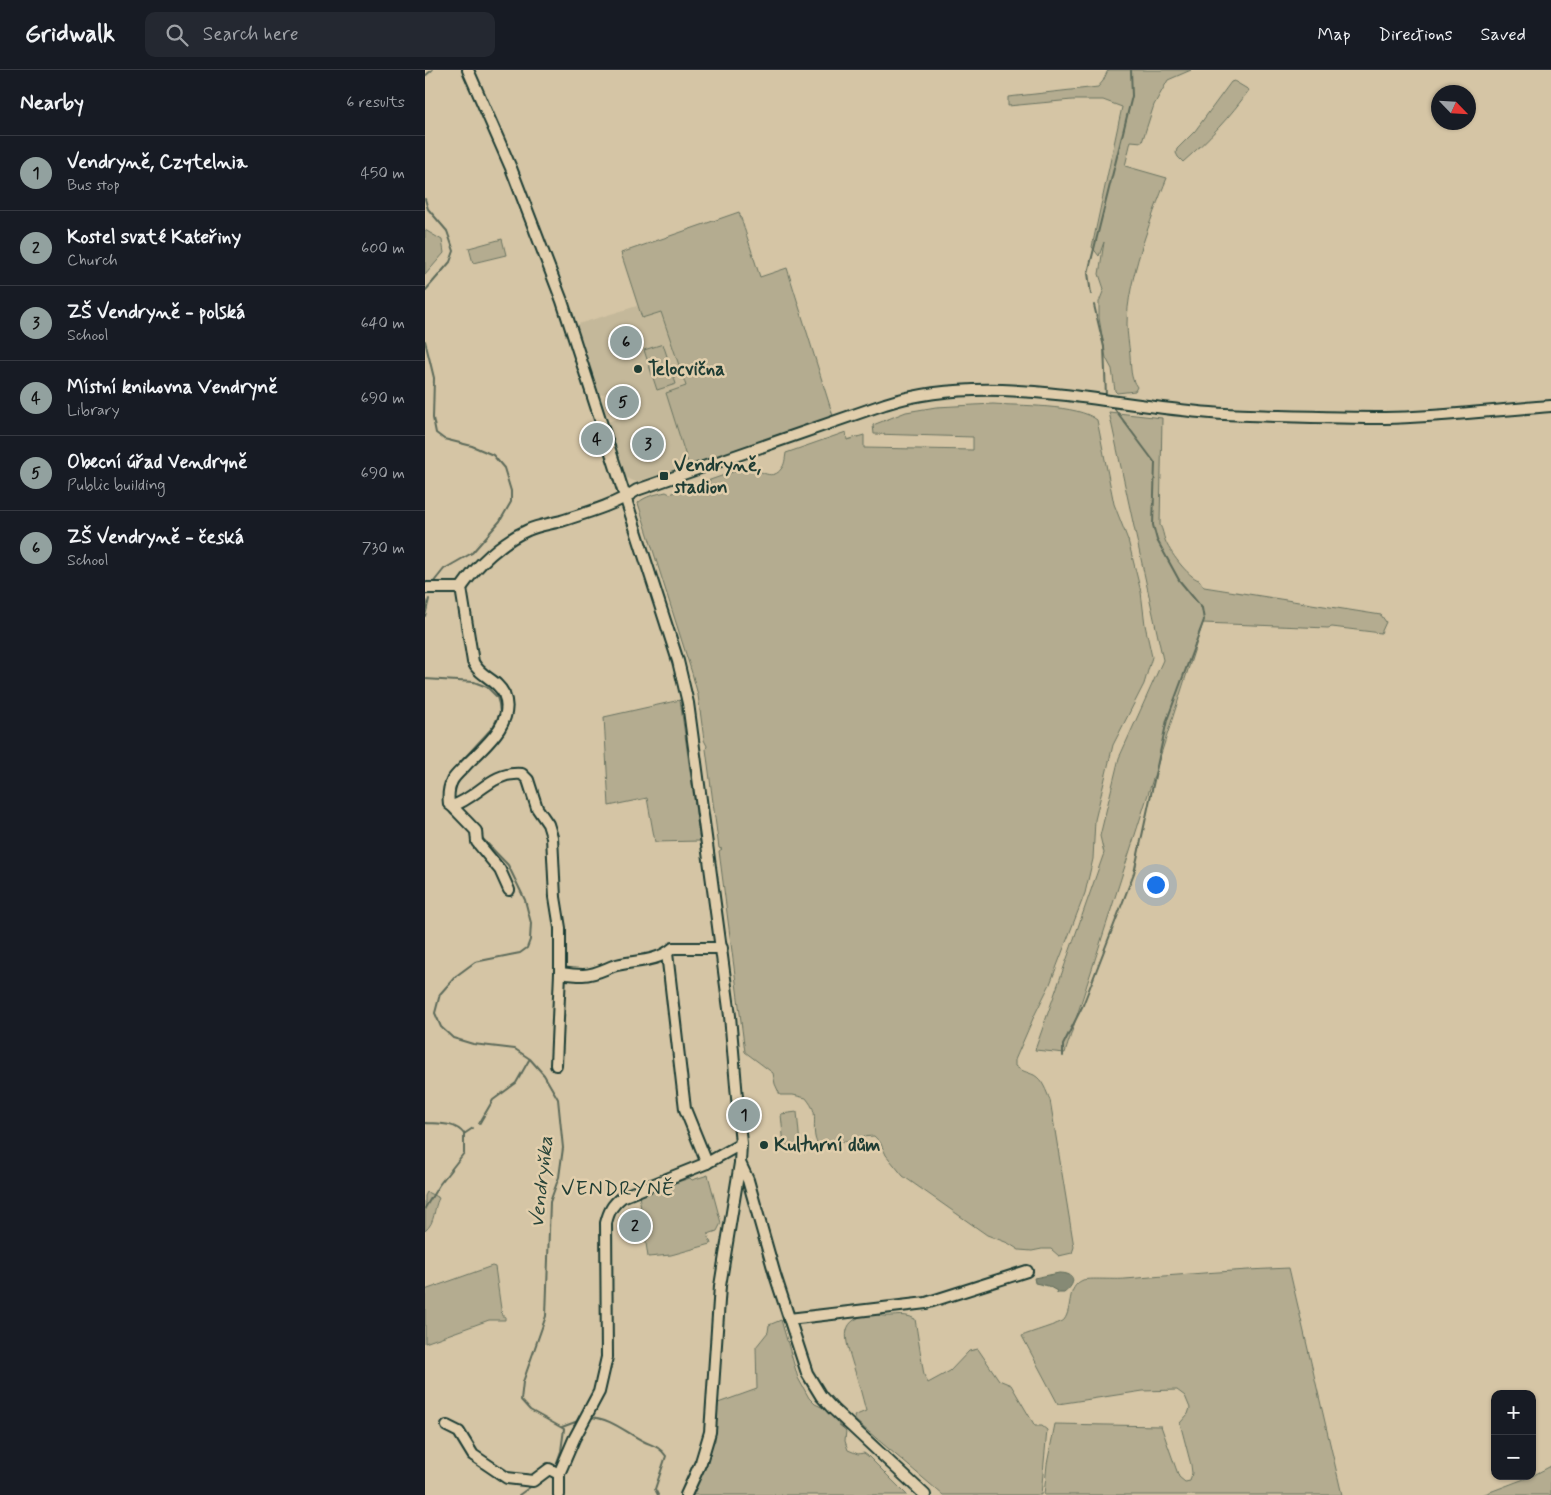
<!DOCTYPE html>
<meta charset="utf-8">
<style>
:root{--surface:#171b24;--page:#242831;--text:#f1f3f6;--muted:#9ea1a6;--line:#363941;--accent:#92a19f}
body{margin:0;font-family:Mynerve,sans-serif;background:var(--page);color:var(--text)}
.controls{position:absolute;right:15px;bottom:15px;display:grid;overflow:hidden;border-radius:10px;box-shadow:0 1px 4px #0004}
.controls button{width:45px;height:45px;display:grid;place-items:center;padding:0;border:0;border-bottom:1px solid var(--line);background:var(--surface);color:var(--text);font:25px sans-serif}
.compass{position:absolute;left:1006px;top:15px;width:45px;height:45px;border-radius:50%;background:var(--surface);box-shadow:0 1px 4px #0004;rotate:115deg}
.you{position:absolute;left:730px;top:814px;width:18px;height:18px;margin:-12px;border:4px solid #fff;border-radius:50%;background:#1a73e8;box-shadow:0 0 0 8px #1a73e833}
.badge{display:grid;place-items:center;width:32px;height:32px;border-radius:50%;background:var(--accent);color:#111;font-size:16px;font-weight:700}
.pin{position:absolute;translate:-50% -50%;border:2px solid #fff;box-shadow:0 1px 5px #0006}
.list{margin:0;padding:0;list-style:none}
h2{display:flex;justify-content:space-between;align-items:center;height:65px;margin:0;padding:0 20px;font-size:21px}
h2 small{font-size:16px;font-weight:400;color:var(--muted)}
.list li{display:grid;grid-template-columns:32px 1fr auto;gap:15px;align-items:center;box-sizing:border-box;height:75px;padding:0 20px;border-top:1px solid var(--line)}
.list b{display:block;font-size:19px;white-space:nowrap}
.list p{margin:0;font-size:16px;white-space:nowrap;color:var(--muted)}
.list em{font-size:16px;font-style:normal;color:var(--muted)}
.icon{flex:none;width:28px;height:28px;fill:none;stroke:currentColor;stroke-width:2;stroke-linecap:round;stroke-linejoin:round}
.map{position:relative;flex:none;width:1126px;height:1425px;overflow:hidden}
header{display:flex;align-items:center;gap:30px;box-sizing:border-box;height:70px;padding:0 25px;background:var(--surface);border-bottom:1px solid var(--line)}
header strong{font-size:24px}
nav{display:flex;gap:28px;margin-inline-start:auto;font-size:18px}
.search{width:350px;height:45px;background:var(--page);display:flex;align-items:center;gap:12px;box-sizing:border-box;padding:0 18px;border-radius:10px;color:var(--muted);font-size:19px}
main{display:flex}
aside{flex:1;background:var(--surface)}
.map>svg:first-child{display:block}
.built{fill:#c4b89a}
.green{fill:#b4ac90;stroke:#6a7462}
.water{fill:#868a74;stroke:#5d6b5a}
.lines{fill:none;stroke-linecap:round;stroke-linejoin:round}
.stream{stroke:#5d6b5a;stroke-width:2}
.minor-casing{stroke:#1f3d34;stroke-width:14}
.minor{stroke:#e1ceac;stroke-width:10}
.poi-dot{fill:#1f3d34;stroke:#e1ceac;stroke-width:2}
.labels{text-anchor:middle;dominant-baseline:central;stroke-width:5;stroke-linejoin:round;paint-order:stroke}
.poi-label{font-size:19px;font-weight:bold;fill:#1f3d34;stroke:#e1ceac;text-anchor:start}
.water-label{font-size:20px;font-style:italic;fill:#29453a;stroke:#e1ceac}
.quarter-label{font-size:21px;letter-spacing:1px;fill:#1f3d34;stroke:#e1ceac}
</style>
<header>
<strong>Gridwalk</strong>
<div class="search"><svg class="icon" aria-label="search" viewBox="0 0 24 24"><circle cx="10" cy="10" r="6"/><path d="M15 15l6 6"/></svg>Search here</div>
<nav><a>Map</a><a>Directions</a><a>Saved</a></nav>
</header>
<main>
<aside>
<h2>Nearby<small>6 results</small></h2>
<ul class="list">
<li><span class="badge">1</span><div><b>Vendryně, Czytelnia</b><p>Bus stop</p></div><em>450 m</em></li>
<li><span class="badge">2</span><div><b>Kostel svaté Kateřiny</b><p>Church</p></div><em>600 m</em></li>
<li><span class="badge">3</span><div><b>ZŠ Vendryně - polská</b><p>School</p></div><em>640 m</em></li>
<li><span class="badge">4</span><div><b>Místní knihovna Vendryně</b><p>Library</p></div><em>690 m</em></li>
<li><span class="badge">5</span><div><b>Obecní úřad Vendryně</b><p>Public building</p></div><em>690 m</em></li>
<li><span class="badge">6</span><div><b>ZŠ Vendryně - česká</b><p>School</p></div><em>730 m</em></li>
</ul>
</aside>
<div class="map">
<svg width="1126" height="1425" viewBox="0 0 1126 1425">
<rect width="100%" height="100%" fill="#d5c5a5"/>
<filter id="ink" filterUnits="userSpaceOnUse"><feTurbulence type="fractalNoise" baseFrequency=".02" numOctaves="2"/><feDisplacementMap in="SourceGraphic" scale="10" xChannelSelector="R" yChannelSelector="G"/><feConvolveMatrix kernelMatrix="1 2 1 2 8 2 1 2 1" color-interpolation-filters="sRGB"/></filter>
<g filter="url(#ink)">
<polygon class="built" points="212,236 217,248 236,242 261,316 241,323 264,396 211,412 200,407 182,352 215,341 207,316 174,325 150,255"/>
<g class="green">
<path d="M683,0H766L743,10L729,35L717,72L706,71L700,96L742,108C726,147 702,212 702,254C702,264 704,275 705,285C706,297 705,308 712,317L710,321L692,323L690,321L687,299L681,288L674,248V232L679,219L674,204L675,198L679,172L674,186L667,177L697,37L678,30H647L583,36V27L673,17L678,11Z"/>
<path d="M809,11L824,20C805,47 783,70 758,92L753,87L751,83L752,79L770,61L806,12Z"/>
<polygon points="314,142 335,207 362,198 408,346 264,396 241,323 261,316 236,242 217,248 196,183"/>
<polygon points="0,160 17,170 19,183 0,205"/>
<polygon points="77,169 81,185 48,193 44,178"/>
<polygon points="238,274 251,314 232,320 219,280"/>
<path d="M568,334C593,336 653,334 672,350L689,434L703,470L716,522L720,555L727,587L719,614L688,675L670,750L668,789L660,823L625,914L610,944L590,990V996C596,1001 602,1002 609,1005C618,1010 621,1021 625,1030L649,1177L647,1183L634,1186L626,1179H617L607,1181L594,1180L583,1173L562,1165L478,1106L461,1085L455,1072L449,1066L436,1067L395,1077C386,1068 391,1053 389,1042C388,1037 384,1032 381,1028L368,1025H355L350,1014L348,1003L320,982L294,781L297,779L294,778L281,679L282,676L279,670L273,625L267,603L213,433C220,426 232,424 241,422L245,424L328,395C334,403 349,410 356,399C360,395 360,388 361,383L421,362L422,370L439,365V378L548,380V367L449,364L448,355L481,342L511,337Z"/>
<path d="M684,342L737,348L735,455C738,460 738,465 740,470C744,481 763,507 774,510L779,517L956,545L961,552L956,563L907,557L903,558L778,553L640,983L610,980L679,783L675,766L694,688L738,590Z"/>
<polygon points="255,630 275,771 230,772 222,728 184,736 179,647"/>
<polygon points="372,1042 375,1074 359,1076 356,1044"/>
<polygon points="283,1105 296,1153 292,1161 283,1164 286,1174 246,1185 223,1187 214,1125 265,1108 267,1110"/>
<path d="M2,1122L14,1128C8,1139 11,1152 0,1161V1126Z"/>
<polygon points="67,1196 70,1197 77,1246 80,1246 80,1250 64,1250 0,1273 0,1220"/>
<path d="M864,1198L917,1425H619L622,1394L630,1354L736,1356L754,1407L760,1412L765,1411L767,1403L766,1395L755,1353L763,1344L765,1338L760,1326L752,1320L718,1321L633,1334L597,1266C603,1263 637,1253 639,1250C648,1238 641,1217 658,1210C663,1208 692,1210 700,1209C755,1205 809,1200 864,1198Z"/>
<path d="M450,1244C464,1250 477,1241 490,1249L499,1305L503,1313L525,1301L544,1281L553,1279L574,1310L586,1315L610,1356H617L622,1360L616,1425H518L431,1351L429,1346L441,1341C437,1326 433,1310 428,1295C420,1268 412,1248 450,1244Z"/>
<polygon points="356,1250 373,1308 384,1328 390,1334 405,1341 410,1346 414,1355 421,1360 420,1371 423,1380 433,1384 439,1383 443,1386 482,1425 266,1425 285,1376 290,1371 293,1333 332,1319 331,1277 343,1262 344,1255"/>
<polygon points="1126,1396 1126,1425 1057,1425 1107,1406"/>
</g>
<path class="water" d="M634,1203C652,1203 651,1214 639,1223H632V1221L623,1216L610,1213L609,1208Z"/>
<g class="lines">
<g class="stream">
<polyline points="0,6 7,0"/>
<polyline points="0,129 3,139 22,161 29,181 25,192 0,221"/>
<polyline points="666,224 663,203 707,26 706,0"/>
<polyline points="669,235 679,277 681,326"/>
<polyline points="0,271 9,308 8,348 11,363 19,369 47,376 68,385 79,398 86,421 86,432 75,451 47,483 19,499 7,514"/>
<polyline points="0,546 4,529"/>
<polyline points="0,609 49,612 62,617 72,627 74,634 75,643 68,657 22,707 21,714"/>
<polyline points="22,738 26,744 34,750"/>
<polyline points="56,767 83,795 100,830 106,853 105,870 102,878 95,883 50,892 31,906 15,924 10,943 16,957 28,968 48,974 90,979 105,989 119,1005 133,1029 138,1078 134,1107 125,1132 121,1246 98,1312 96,1330 105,1340 139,1359 136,1381 130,1398"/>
<polyline points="638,986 638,975 658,935 709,803 742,650 779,550 777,538 754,510 732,470 728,455 730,393 686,334"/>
<path d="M0,1053C14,1054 30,1052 39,1064"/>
<polyline points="54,1054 68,1030 91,1013 104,990"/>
<polyline points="0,1138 14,1115 39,1083 39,1064 48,1058"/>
<path d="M164,1347C186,1348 200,1362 218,1371C228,1376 234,1376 241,1386L230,1419L233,1425"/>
<polyline points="137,1357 153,1351"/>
<polyline points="94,1425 108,1415"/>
</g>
<defs>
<g id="minor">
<polyline points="43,0 86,98 137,231 253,591 263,633 305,946 316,1074 315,1093 295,1216 285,1362 276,1392 261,1425"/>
<path d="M0,518H36C52,495 77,471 103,460C113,455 125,454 136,451C161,443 190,435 212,420L460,334C566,301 679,335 786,343C809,345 832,345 854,346C889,347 925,348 960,348C1015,347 1071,340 1126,336"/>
<path d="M36,518L48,592C55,607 72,609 79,624C91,652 59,677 42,694C37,700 30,705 27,711C23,719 23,726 24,734L27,736C53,728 66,701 97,704L103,710L112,738L123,754L127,767L130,827L135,858V903C142,904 150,905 158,905C169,905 178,900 188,896C208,890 231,893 248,878H297"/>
<polyline points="27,736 51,761 52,772 75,800 84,820"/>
<polyline points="242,883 260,1039 282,1093"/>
<polyline points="131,995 135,903"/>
<polyline points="315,1093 323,1110 350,1205 382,1303 396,1326 408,1339 500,1425"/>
<polyline points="364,1249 501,1233 602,1201"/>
<polyline points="22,1356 34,1362 48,1385 82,1408 108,1411 124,1399 134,1404"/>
<path d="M134,1425V1404L149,1369L174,1322L182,1287L181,1153C184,1141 187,1135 197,1127L282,1093L316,1074"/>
</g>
</defs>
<use href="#minor" class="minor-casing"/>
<use href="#minor" class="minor"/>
</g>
</g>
<g class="poi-dot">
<circle cx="213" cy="299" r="5"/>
<rect x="234" y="401" width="10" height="10" rx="2.5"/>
<circle cx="339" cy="1075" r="5"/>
</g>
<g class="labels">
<g class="poi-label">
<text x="223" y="299">Telocvična</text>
<text x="249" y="395">Vendryně,<tspan x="249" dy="22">stadion</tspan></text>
<text x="349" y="1075">Kulturní dům</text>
</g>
<g class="water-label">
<text transform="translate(117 1112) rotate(-84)">Vendryňka</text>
</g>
<g class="quarter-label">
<text x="193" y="1119">VENDRYNĚ</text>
</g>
</g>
</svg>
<div class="controls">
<button>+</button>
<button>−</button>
</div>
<svg class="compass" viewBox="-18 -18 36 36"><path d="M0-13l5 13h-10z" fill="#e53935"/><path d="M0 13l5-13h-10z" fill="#9ea1a6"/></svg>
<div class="you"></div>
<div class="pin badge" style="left:319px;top:1045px">1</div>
<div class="pin badge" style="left:210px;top:1156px">2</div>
<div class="pin badge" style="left:223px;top:374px">3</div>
<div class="pin badge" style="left:172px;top:369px">4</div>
<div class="pin badge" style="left:198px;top:332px">5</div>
<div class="pin badge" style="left:201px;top:272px">6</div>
</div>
</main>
